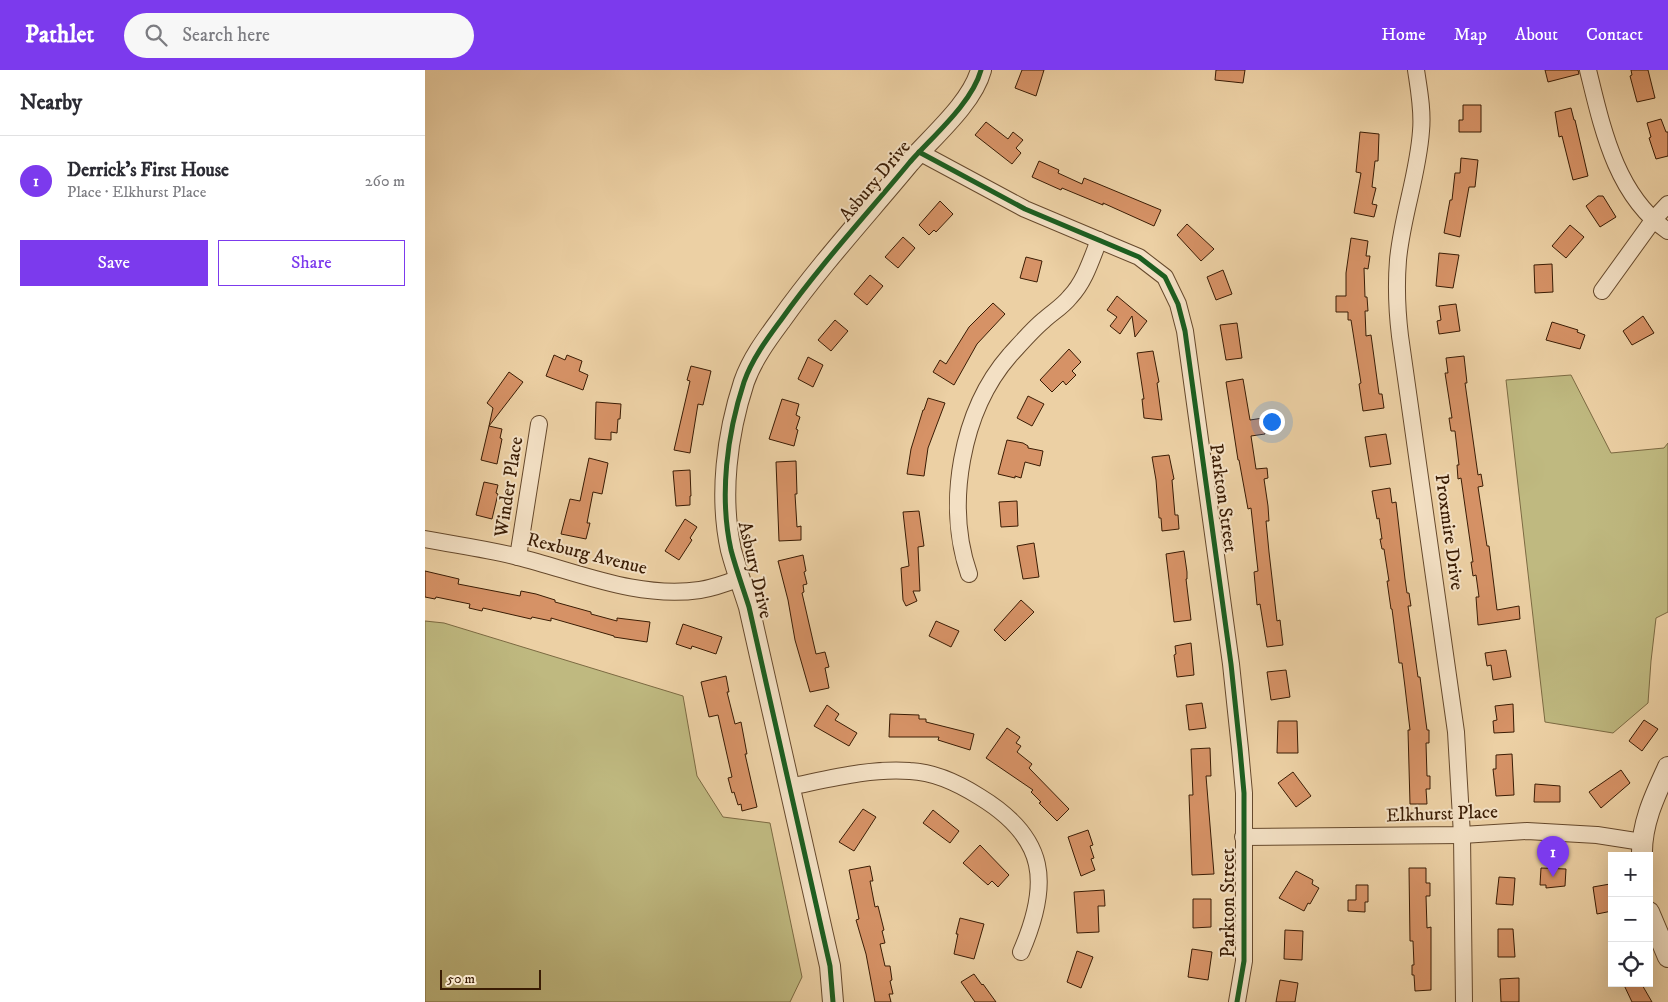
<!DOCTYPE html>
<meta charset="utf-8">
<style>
:root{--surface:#fff;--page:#f7f7f7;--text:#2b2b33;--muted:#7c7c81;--line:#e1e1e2;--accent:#7c3aed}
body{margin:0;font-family:"IM FELL DW Pica",serif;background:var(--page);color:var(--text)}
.controls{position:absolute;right:15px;bottom:15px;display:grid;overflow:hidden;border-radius:0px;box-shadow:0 5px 20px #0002}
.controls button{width:45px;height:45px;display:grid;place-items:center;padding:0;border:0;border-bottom:1px solid var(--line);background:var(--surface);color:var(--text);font:25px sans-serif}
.scale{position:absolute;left:15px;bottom:12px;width:101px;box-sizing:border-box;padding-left:5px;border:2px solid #3a1c04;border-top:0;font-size:14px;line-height:18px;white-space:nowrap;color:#3a1c04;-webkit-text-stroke:4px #f3e0c4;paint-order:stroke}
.you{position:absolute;left:846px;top:351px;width:18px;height:18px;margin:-12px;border:4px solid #fff;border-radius:50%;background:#1a73e8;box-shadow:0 0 0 8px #1a73e833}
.badge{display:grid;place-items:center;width:32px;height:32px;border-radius:50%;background:var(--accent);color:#fff;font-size:16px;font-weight:700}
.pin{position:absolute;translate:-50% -41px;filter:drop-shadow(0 1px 2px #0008)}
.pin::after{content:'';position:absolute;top:26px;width:18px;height:15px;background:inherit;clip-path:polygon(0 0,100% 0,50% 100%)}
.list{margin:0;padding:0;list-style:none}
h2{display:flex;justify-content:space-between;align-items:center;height:65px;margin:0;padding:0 20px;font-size:21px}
h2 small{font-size:16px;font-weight:400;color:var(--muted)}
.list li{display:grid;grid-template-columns:32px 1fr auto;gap:15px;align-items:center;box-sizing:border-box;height:90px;padding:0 20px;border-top:1px solid var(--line)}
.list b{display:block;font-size:19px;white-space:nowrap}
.list p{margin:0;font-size:16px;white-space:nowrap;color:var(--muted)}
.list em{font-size:16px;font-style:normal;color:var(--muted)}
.actions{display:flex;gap:10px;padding:15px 20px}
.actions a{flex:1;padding:11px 0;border:1px solid var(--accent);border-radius:0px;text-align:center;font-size:18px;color:var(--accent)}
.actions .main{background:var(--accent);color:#fff}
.icon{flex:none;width:28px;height:28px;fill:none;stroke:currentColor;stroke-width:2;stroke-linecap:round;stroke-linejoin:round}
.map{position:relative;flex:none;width:1243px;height:932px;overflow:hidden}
header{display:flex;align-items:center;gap:30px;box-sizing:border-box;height:70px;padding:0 25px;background:var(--accent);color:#fff}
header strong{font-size:24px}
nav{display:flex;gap:28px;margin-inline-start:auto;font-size:18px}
.search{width:350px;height:45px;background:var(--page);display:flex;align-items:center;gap:12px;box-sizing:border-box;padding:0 18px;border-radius:28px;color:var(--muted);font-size:19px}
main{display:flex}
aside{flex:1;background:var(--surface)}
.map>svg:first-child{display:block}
.green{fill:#bfb980;stroke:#7c6a42}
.building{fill:#d69266;stroke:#3a1c04}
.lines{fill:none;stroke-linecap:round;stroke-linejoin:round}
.minor-casing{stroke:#66492c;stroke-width:18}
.tertiary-casing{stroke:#66492c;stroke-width:22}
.minor{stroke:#f3e0c4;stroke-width:16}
.tertiary{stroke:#f3e0c4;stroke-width:20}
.cycleway-casing{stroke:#f3e0c4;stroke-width:8}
.cycleway{stroke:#1b5e20;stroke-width:5}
.labels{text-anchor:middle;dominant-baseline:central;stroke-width:4;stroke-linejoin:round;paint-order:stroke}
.street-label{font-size:19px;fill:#3a1c04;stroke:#f3e0c4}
</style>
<header>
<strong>Pathlet</strong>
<div class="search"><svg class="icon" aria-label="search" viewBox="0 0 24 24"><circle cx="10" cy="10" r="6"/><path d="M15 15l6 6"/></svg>Search here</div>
<nav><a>Home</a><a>Map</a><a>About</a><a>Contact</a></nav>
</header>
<main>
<aside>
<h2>Nearby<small></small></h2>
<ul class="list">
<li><span class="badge">1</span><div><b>Derrick's First House</b><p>Place · Elkhurst Place</p></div><em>260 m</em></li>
</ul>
<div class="actions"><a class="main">Save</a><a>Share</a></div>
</aside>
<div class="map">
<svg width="1243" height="932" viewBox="0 0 1243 932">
<rect width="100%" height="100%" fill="#ecd0a4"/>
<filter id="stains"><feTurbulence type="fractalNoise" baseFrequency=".004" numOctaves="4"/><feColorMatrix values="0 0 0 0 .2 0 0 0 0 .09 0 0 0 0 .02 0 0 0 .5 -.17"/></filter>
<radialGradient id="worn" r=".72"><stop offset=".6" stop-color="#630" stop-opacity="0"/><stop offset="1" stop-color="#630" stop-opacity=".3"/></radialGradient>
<g class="green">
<polygon points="1146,305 1186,383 1239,378 1243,373 1243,542 1231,548 1226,591 1223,633 1188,663 1120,652 1081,310"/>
<polygon points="0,551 19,553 258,626 272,706 298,747 345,753 377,907 365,932 0,932"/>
</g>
<g class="building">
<polygon points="597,0 619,0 611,26 590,18"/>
<polygon points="791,0 820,0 818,13 790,10"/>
<polygon points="1120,0 1153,0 1154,4 1123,12"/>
<polygon points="1206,0 1223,0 1230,28 1212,32 1205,6 1207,5"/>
<polygon points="1038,35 1056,35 1056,62 1034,62 1034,50 1038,50"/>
<polygon points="1146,38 1149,50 1150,50 1163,106 1148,110 1137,66 1134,67 1130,42"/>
<polygon points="1236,49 1241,62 1243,62 1243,86 1231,89 1224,68 1226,67 1222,53"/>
<polygon points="561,52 583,69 588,62 598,70 591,78 596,83 587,94 550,65"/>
<polygon points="935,62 954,64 953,91 950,91 947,117 951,118 947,134 952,135 949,147 929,143 936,103 931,102"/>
<polygon points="1036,88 1053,90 1050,117 1044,117 1035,167 1019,163 1025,130 1027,130 1030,103 1035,103"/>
<polygon points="614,91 634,100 633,103 657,114 659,108 736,140 729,156 678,133 678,135 637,118 636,120 607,107"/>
<polygon points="1173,126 1178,126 1191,147 1175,157 1161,136"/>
<polygon points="515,131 528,144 511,162 509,160 504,165 494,155"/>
<polygon points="762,154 789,179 776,191 752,165"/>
<polygon points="1145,155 1159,167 1141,188 1127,176"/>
<polygon points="478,167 490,178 473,198 460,187"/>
<polygon points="926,168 943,171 941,186 945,186 943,199 939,198 940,227 942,227 943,241 940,241 941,266 946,265 954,324 957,324 959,338 938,341 934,314 936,313 926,250 923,250 923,242 911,242 911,226 921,226 921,203"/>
<polygon points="1014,183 1034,185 1028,218 1011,216"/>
<polygon points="601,187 617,191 612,212 595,208"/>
<polygon points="1127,194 1128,222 1110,223 1109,195"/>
<polygon points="798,200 807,224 791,230 782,207"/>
<polygon points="445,205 458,216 442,235 429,224"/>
<polygon points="692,226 722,251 710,267 707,246 695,264 685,256 692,247 682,240"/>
<polygon points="568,233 580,244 552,274 529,315 508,302 515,290 521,294 544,257"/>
<polygon points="1031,234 1035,261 1014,264 1012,251 1016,250 1014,236"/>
<polygon points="1218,246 1229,263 1207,275 1198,261"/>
<polygon points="410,250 423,261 406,281 393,270"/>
<polygon points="1127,252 1153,260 1152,262 1160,265 1155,279 1121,270"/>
<polygon points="812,253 817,288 801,290 795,255"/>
<polygon points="644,279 656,292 647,301 651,305 641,315 638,311 627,322 615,310"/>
<polygon points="728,281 734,312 732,313 737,350 719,348 717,329 719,329 712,283"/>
<polygon points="129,285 140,290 142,285 157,291 154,301 163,305 158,320 121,306"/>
<polygon points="1039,286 1042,313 1040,313 1053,405 1056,404 1058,416 1053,417 1062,476 1064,476 1072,540 1094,536 1095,549 1053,555 1051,527 1054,527 1051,505 1048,506 1046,492 1048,492 1036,408 1033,409 1032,395 1034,395 1030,361 1026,361 1024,348 1027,348 1020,303 1023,303 1021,288"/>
<polygon points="383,287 398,295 388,317 373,309"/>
<polygon points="266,296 286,301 278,335 273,334 265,383 249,380 265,311 262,310"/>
<polygon points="84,302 98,312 64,356 68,338 62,333"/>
<polygon points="818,309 825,350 838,348 840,364 826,366 831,399 842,398 843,408 839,409 843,436 844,451 841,451 844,482 852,551 855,550 858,575 842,577 835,534 832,535 829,502 833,501 826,438 823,439 814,390 813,390 801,312"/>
<polygon points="603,326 619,334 607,356 592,348"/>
<polygon points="503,328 520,333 503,378 499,406 482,404 486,379 498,340 499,340"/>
<polygon points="357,329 374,334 371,345 375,347 371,359 373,360 369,376 344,369"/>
<polygon points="171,332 196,334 195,349 193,349 192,363 186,362 186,370 170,369"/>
<polygon points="64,356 77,359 75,368 77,369 72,394 56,390"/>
<polygon points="961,364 966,394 945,397 940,367"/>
<polygon points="582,370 598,373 603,376 603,378 618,381 615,396 600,392 596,408 590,406 590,408 573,404"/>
<polygon points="744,385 749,409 747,410 750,445 753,445 754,459 737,461 736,448 734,448 731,410 727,387"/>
<polygon points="164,388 183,393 177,424 168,422 162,453 165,453 161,469 136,464 145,429 155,431"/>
<polygon points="371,391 372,424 370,424 372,457 376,456 376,470 354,471 351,392"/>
<polygon points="265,400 266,426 265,426 265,435 251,436 248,401"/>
<polygon points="59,412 73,415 71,423 73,424 67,449 51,445"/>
<polygon points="965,418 967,433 971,432 980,509 982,523 984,523 986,536 983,536 993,607 995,607 1002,660 1004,660 1004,673 1001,673 1002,706 1005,706 1005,719 1001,719 1002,734 985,734 983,660 985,660 980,617 977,593 974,593 967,539 966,539 962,511 964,511 959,479 957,479 955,469 957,469 954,448 952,449 947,421"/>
<polygon points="592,431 593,456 576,457 574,432"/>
<polygon points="494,441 499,476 493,477 495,521 488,521 492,531 481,536 478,530 476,498 484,496 478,442"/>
<polygon points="260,449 272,457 265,468 267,470 254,490 240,481"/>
<polygon points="609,473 614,507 598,509 592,476"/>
<polygon points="759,481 762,502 762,509 761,509 766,550 749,552 741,484"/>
<polygon points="378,485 381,501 379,502 382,514 378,515 379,522 377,523 391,584 400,582 404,597 400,598 404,618 385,622 370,570 363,530 353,491"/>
<polygon points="0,501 34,509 33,514 95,526 96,521 111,524 130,530 130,532 166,542 166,544 192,551 192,548 225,552 222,572 189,567 189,566 126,548 126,551 107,547 106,549 58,538 57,541 44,538 45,534 11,527 10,529 0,527"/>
<polygon points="596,530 609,542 580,571 569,560"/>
<polygon points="511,551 534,561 526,577 504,566"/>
<polygon points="258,554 297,567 291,584 267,576 266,579 251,574"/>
<polygon points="766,573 769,605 752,607 749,585 751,584 750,576"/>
<polygon points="1081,580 1086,607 1068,610 1066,595 1062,596 1060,583"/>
<polygon points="861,600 865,627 846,630 842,602"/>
<polygon points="301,606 304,622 302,622 310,654 316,652 322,684 320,684 332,737 317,741 316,734 313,735 309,722 307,723 303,708 307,707 293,645 284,647 276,612"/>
<polygon points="777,633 781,658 764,660 761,635"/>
<polygon points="1088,634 1089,662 1069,663 1068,651 1072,650 1070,636"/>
<polygon points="402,635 414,644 410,650 432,663 424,676 389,656"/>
<polygon points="465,644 494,645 494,649 501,649 501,652 549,664 545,680 513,670 514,667 464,667"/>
<polygon points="1219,650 1233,659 1217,681 1204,671"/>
<polygon points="853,651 872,651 873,683 852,683"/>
<polygon points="582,658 595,667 591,673 596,676 592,682 607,694 604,698 644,739 632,751 614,733 616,732 606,722 608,720 561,688"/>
<polygon points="785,678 786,706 781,706 789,804 767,805 764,725 768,725 766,679"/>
<polygon points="1087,684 1089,725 1071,726 1068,699 1071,699 1071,685"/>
<polygon points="1196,700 1205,713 1176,738 1164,722"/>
<polygon points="868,702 886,726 871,737 853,713"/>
<polygon points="1110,714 1135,716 1135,732 1109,732"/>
<polygon points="438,739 451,747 429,781 414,772"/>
<polygon points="508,740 534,761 525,773 498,753"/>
<polygon points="663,760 668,775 665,776 669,788 666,789 670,800 656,806 643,767"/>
<polygon points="555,775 584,805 573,817 567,811 563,815 538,793"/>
<polygon points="445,796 448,811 445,811 450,837 453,836 459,860 457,861 460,873 455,874 460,896 465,896 467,910 465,911 468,924 464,924 466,932 450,932 441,884 431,850 434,849 424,800"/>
<polygon points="984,798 1001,798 1001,813 1005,813 1005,826 1001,826 1002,858 1006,857 1006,920 990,921 989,905 987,905 987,895 989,895 988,871 985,871"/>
<polygon points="1116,798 1141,799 1140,816 1121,818 1121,815 1115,815"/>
<polygon points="871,801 888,810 887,814 894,818 885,834 883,833 879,841 854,828"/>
<polygon points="1074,807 1090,808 1088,835 1071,834"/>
<polygon points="1185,814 1187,841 1172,844 1168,817"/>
<polygon points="931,815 943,815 943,832 940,832 940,842 923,841 923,830 931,830"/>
<polygon points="679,820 680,836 673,836 674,862 652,863 649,822"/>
<polygon points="768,829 786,829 786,857 768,858"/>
<polygon points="535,848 559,854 549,889 529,884 533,864 531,864"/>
<polygon points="1073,859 1088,859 1090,887 1073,887"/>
<polygon points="860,860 878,861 877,890 859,889"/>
<polygon points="767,879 787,882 783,910 763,907"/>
<polygon points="652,881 668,887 656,918 642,912"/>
<polygon points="549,904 557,915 558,914 571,932 550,932 536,912"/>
<polygon points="1094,908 1094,932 1076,932 1075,909"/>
<polygon points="855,910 873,913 870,932 851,932"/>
<polygon points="1198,913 1216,913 1227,932 1207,932"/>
</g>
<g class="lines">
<defs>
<g id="minor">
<path d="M991,0C994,20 998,41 996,61C993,105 977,146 973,190C971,215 972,241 975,266L1031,662L1037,765L1039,932"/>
<path d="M1163,0C1177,57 1191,126 1243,161"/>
<polyline points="494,82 600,139 714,187 740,207 753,234 760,261 768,319 806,594 815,679 819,723 819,891 812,932"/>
<polyline points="1177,221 1229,149 1243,134"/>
<path d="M0,469C31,475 63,479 93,487C153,502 212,529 275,520C288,518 302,513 315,508"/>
<polyline points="93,487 114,354"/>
<path d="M544,504C520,435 536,341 585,285C596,273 607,260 619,250C628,242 638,236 645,227C660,211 666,190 674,170"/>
<path d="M364,717C404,709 444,698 485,701C510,702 533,713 555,727C622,768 626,813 596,882"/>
<polyline points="818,767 1037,765 1102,761 1172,765 1217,772"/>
</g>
<g id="tertiary">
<path d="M1217,786C1216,754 1230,725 1243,697"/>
<polyline points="1224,842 1243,887"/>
<path d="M408,932L405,896L324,537C318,518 311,499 306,480C294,426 302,364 319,312C327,289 342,269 356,250C395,195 442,144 485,92C508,66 547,33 556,0"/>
</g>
</defs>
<use href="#minor" class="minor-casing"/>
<use href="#tertiary" class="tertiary-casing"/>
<use href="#minor" class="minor"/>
<use href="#tertiary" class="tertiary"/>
<defs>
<g id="cycleway">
<polyline points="494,82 600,139 714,187 740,207 753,234 760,261 768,319 806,594 815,679 819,723 819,891 812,932"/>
<path d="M408,932L405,896L324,537C318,518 311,499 306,480C294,426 302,364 319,312C327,289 342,269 356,250C395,195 442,144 485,92C508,66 547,33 556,0"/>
</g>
</defs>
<use href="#cycleway" class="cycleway-casing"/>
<use href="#cycleway" class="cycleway"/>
</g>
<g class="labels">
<g class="street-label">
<text transform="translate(450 111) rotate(-50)">Asbury Drive</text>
<text transform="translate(84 417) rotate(-81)">Winder Place</text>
<text transform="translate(798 428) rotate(82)">Parkton Street</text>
<text transform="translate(1024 462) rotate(82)">Proxmire Drive</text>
<text transform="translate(162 484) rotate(14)">Rexburg Avenue</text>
<text transform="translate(330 500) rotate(77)">Asbury Drive</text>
<text transform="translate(1017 744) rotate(-2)">Elkhurst Place</text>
<text transform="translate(803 833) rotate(-90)">Parkton Street</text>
</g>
</g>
<rect width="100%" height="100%" filter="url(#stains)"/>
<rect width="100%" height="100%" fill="url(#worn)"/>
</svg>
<div class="controls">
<button>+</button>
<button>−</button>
<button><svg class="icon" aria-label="locate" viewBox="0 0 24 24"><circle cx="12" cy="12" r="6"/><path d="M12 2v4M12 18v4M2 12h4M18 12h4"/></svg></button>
</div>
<div class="scale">50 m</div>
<div class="you"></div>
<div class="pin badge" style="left:1128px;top:807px">1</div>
</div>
</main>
